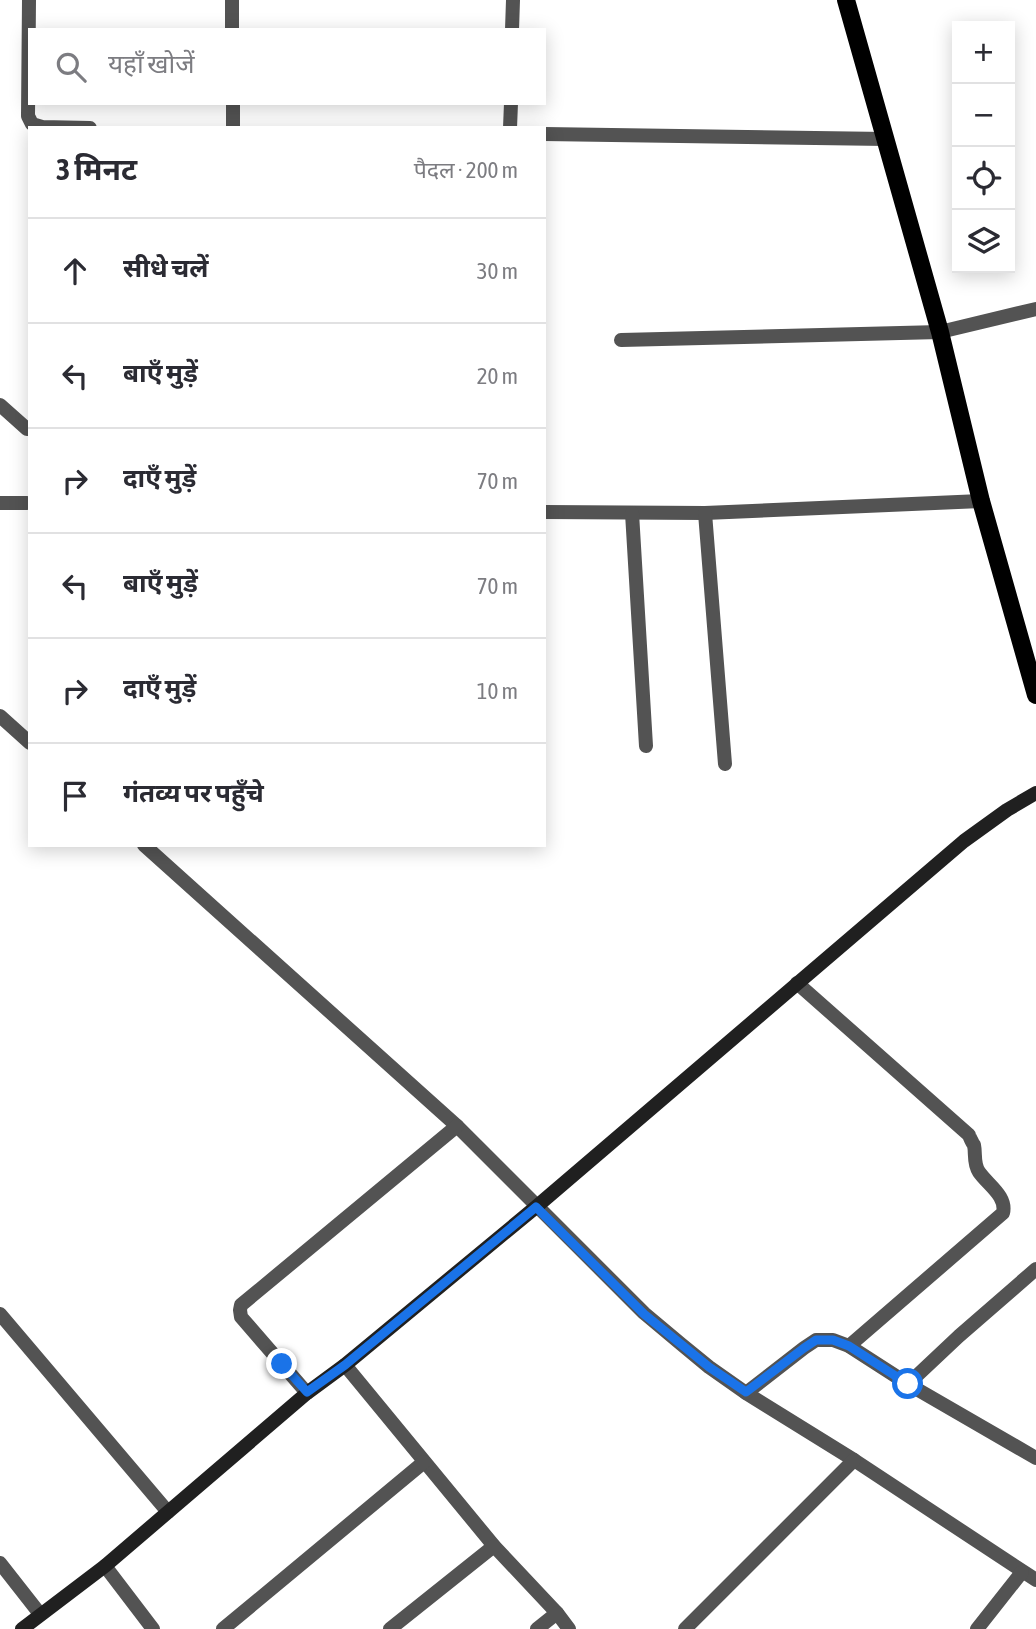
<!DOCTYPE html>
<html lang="hi">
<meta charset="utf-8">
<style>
:root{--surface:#fff;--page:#f2f2f3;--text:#2b2b33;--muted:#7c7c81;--line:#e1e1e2}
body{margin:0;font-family:"Asap Condensed","Noto Sans Devanagari",sans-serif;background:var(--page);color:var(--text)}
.controls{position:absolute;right:21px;top:21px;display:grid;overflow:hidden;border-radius:0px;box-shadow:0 4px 18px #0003}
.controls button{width:63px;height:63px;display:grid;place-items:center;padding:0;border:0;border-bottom:2px solid var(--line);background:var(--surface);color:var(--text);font:35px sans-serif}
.stop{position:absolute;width:21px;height:21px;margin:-16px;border:5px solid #1a73e8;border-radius:50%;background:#fff}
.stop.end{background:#1a73e8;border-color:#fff;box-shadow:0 2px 7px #0008}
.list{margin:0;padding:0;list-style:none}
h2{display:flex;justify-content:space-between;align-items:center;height:91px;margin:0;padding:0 28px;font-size:30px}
h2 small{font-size:23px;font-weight:400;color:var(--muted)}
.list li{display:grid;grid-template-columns:46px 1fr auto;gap:21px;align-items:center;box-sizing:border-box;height:105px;padding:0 28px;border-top:2px solid var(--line)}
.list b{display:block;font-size:26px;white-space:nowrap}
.list em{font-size:23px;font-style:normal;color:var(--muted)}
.icon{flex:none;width:38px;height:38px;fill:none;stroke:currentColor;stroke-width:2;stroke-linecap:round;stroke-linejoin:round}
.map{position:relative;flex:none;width:1036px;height:1629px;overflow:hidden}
.search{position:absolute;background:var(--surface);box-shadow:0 4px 18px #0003;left:28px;top:28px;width:518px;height:77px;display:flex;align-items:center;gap:18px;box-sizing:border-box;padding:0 24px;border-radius:0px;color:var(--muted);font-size:26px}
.panel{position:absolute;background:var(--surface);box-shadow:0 4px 18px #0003;left:28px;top:126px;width:518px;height:721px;border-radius:0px}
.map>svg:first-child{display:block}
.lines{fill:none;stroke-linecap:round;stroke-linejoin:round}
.lane{stroke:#535353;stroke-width:14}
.street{stroke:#535353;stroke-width:14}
.secondary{stroke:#202020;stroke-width:14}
.primary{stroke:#000;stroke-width:18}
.route{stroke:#1a73e8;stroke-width:9}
</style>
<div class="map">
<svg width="1036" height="1629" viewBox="0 0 1036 1629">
<rect width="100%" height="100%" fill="#fff"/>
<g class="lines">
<polyline class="lane" points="0,1314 168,1512"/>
<g class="street">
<polyline points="29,0 28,116 32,124 42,127 90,128"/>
<polyline points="232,0 232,30"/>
<polyline points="512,30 513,0"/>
<polyline points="233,103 233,128"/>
<polyline points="510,128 511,103"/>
<polyline points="544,134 886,139"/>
<polyline points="621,340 940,332 1036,309"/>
<polyline points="0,405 27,429"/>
<polyline points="0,503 27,503"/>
<polyline points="544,512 705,513 981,501"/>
<polyline points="632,513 646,746"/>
<polyline points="705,513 725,764"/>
<polyline points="0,716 30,743"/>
<polyline points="144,845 457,1126 644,1313 681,1344 709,1367 746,1393 854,1460 1036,1580"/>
<path d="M797,983L969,1135C969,1136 973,1144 974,1145C976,1154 973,1163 979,1172C988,1185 1007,1196 1003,1213L849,1346"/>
<polyline points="345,1365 494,1546 557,1613 569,1629"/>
<polyline points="908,1384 959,1336 1036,1269"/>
<polyline points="307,1393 241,1317 240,1310 241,1305 457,1126"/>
<polyline points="746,1393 804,1348 816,1340 833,1340 849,1346 908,1384 1036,1458"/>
<polyline points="0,1563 40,1614"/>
<polyline points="105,1566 153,1629"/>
<polyline points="223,1629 424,1462"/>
<polyline points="390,1629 494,1546"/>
<polyline points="537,1629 557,1613"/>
<polyline points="685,1629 854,1460"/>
<polyline points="977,1629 1022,1572"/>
</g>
<polyline class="secondary" points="22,1629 105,1566 307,1393 345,1365 536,1207 964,841 1007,810 1036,793"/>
<polyline class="primary" points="846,0 940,332 981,501 1036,695"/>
</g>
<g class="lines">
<polyline class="route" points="282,1364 307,1392 345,1365 536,1207 644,1314 709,1367 746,1392 804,1348 816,1340 833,1340 849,1346 908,1384"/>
</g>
</svg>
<div class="controls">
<button>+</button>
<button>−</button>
<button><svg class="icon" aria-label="locate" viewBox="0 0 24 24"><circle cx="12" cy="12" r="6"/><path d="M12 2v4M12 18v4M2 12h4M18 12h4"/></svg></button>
<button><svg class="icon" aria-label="layers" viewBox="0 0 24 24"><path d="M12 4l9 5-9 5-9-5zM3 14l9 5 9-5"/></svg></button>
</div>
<div class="stop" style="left:908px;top:1384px"></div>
<div class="stop end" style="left:282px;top:1364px"></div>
<div class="search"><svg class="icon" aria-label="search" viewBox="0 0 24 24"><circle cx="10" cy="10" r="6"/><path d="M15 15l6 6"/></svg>यहाँ खोजें</div>
<section class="panel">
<h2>3 मिनट<small>पैदल · 200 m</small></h2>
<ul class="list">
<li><svg class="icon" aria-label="ahead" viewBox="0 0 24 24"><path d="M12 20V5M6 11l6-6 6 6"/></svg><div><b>सीधे चलें</b></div><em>30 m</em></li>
<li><svg class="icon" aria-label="left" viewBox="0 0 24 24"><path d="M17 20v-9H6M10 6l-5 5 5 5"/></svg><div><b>बाएँ मुड़ें</b></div><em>20 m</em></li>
<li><svg class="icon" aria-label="right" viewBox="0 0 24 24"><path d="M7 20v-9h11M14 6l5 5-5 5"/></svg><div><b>दाएँ मुड़ें</b></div><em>70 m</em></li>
<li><svg class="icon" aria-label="left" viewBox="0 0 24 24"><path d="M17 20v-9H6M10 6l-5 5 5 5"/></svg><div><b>बाएँ मुड़ें</b></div><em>70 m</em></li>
<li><svg class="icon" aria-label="right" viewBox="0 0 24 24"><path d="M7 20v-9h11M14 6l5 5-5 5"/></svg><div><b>दाएँ मुड़ें</b></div><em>10 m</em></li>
<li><svg class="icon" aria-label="arrive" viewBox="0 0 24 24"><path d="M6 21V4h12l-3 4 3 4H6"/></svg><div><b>गंतव्य पर पहुँचे</b></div></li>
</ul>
</section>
</div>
